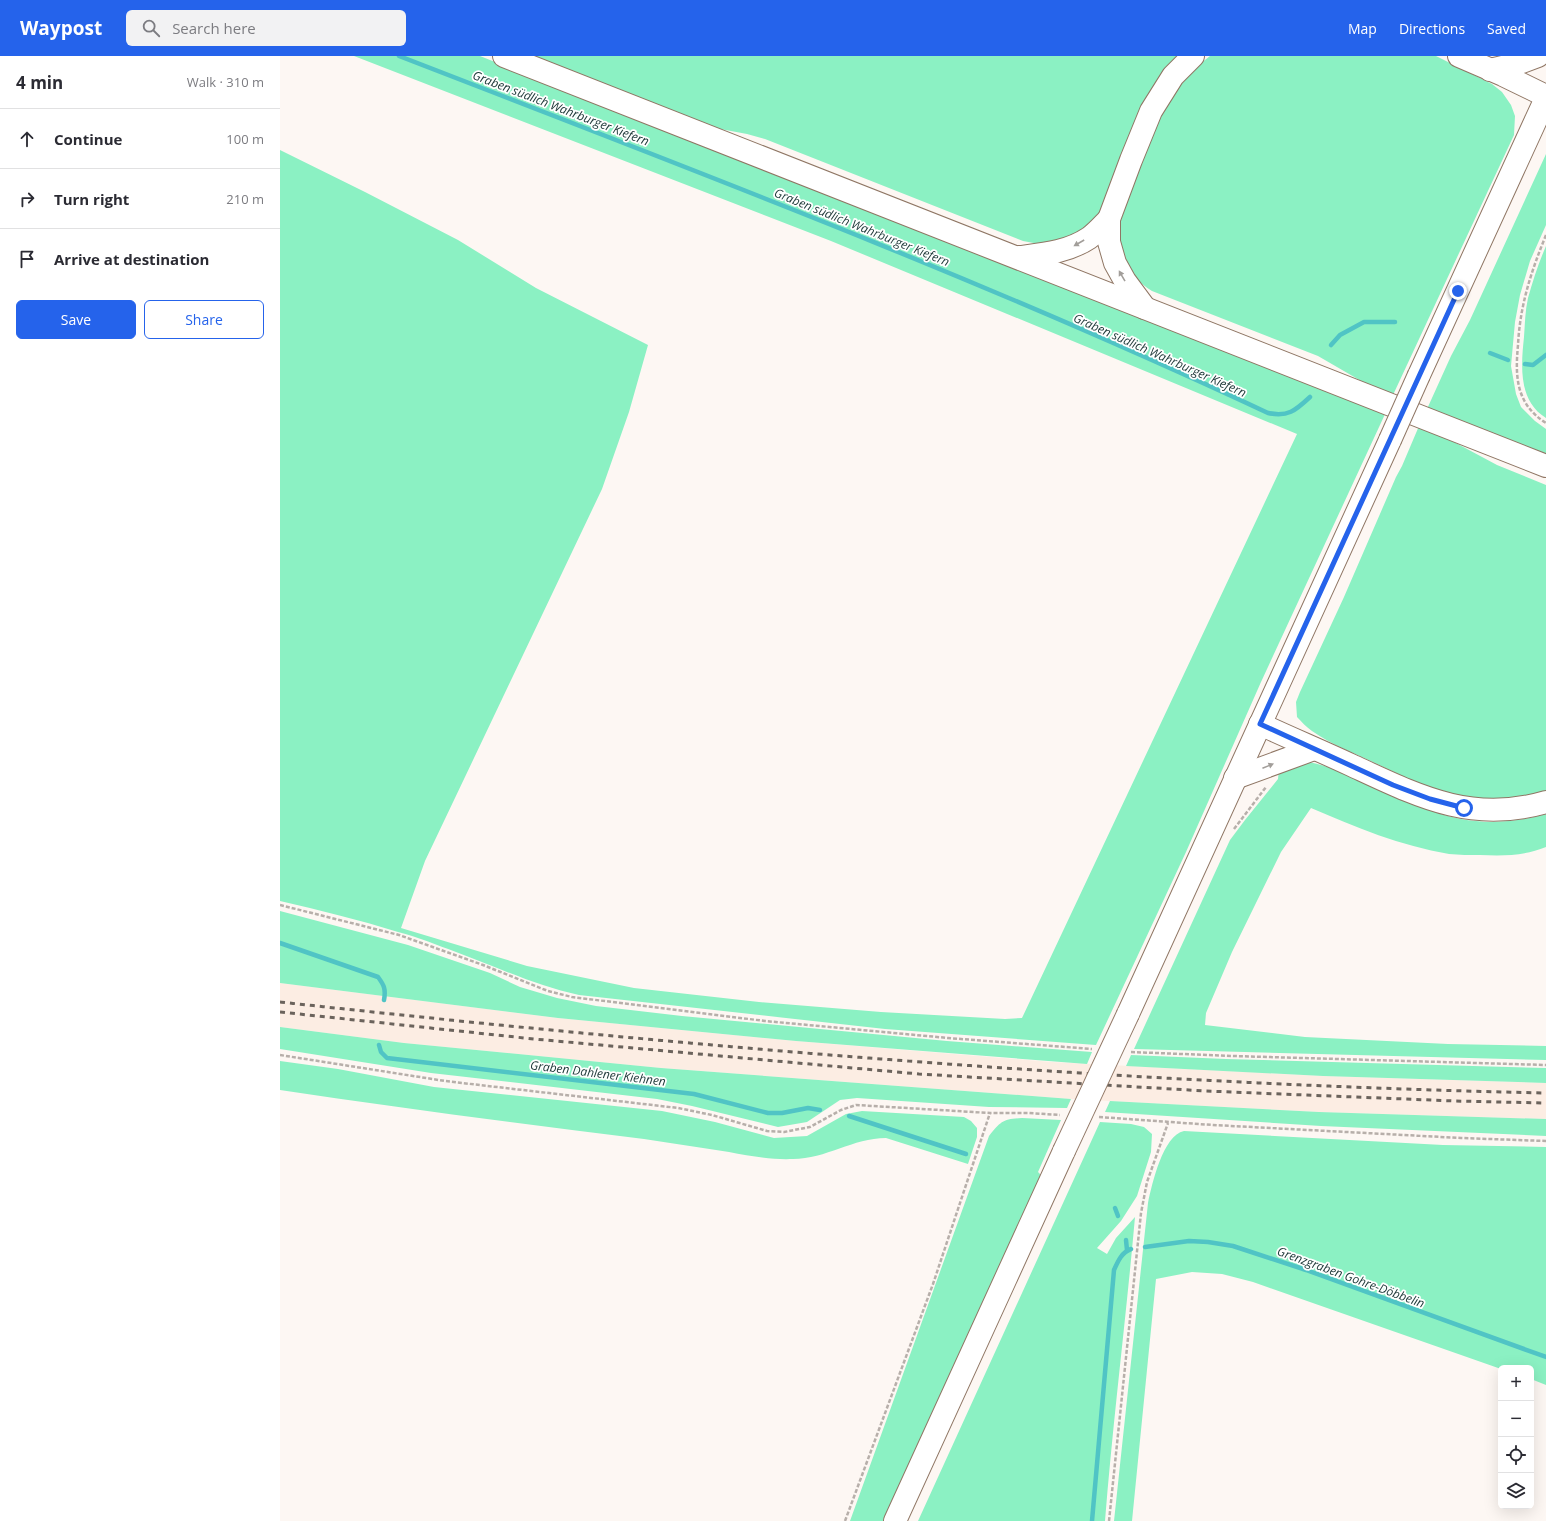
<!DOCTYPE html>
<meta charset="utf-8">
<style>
:root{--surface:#fff;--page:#f2f2f3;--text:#2b2b33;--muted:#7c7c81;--line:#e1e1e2;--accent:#2563eb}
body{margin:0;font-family:"Open Sans",sans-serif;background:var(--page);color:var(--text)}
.controls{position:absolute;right:12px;bottom:12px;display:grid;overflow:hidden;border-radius:6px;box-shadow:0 4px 16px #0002}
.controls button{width:36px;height:36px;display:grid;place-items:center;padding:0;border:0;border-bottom:1px solid var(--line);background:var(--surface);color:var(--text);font:20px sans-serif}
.stop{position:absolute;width:12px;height:12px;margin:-9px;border:3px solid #2563eb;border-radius:50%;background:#fff}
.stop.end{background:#2563eb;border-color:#fff;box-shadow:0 1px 4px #0008}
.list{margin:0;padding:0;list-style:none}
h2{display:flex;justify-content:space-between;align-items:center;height:52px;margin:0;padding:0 16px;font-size:17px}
h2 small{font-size:13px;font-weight:400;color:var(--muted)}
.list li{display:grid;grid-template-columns:26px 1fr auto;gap:12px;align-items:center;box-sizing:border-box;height:60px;padding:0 16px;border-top:1px solid var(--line)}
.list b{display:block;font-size:15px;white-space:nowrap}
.list em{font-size:13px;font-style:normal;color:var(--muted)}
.actions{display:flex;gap:8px;padding:12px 16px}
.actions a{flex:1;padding:9px 0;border:1px solid var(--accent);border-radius:6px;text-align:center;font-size:14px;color:var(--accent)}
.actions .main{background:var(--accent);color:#fff}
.icon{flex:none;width:22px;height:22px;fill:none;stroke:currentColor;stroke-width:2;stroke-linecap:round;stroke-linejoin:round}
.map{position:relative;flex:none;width:1266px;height:1465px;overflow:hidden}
header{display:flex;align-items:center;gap:24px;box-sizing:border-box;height:56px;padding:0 20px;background:var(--accent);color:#fff}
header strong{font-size:19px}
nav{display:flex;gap:22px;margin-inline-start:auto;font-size:14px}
.search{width:280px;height:36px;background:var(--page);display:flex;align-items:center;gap:10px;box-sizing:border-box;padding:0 14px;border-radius:6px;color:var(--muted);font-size:15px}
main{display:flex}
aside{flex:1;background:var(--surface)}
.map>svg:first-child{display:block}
.built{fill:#fcede3}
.green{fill:#8bf1c3}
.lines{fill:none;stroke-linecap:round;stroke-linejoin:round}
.stream{stroke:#50c4c5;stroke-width:4.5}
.primary-casing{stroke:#8f7664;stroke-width:24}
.path{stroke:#b7afaa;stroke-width:2.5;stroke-dasharray:4 2;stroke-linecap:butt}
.primary{stroke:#fff;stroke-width:22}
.rail{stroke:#6b635c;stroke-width:3;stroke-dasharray:5 5;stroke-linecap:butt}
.primary-bridge-casing{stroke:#8f7664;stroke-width:24;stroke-linecap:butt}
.primary-bridge{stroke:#fff;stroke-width:22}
.oneway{fill:#a29e9a}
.route{stroke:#2563eb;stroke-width:5}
.labels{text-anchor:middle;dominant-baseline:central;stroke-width:3.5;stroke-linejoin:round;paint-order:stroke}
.water-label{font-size:12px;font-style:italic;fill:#213b3b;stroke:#fff}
</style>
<header>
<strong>Waypost</strong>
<div class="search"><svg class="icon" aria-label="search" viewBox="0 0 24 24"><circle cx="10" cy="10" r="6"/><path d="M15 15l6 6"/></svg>Search here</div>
<nav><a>Map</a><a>Directions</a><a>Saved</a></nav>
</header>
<main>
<aside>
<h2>4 min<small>Walk · 310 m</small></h2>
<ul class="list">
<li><svg class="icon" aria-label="ahead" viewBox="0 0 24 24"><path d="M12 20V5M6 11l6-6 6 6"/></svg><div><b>Continue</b></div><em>100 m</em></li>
<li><svg class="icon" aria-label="right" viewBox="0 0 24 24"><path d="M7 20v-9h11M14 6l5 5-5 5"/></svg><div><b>Turn right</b></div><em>210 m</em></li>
<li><svg class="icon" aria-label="arrive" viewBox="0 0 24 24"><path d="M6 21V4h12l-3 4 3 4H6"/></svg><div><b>Arrive at destination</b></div></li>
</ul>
<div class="actions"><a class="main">Save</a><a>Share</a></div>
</aside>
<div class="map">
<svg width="1266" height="1465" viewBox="0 0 1266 1465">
<rect width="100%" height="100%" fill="#fdf7f3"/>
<polygon class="built" points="0,927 278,962 516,985 772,1006 1043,1020 1266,1027 1266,1063 1039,1056 791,1043 381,1012 124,987 0,971"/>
<g class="green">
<path d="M74,0H200L467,106L1106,356L981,626L906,796L816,989L605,973L299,939C256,930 217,911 176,896C157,889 138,881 118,876C79,864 40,854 0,845V94L85,136L178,184L256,232L368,289L349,356L322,433L145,805L121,872L247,910L354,932L479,946L601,956L725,963L742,962L1017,378L551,185Z"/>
<polygon points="249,0 897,0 883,16 864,46 847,85 822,154 816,165 784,185 759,188 743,185 485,83 467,78 435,72"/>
<path d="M930,0H1156L1212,28L1222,36L1231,49L1235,60L1234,79L1113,339L1088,329L1038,300L872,235C858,226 850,218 844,201C842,198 840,194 839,190C834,162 872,73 887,47C898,29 913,13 930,0Z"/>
<polygon points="1266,98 1266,169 1250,205 1240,239 1235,266 1231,310 1236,338 1241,351 1255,365 1266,373 1266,400 1147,353 1171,300 1190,264"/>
<path d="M1266,190V362C1238,345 1241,309 1244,281C1245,268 1245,255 1248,242C1253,224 1259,206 1266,190Z"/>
<path d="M1139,370L1174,386L1217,409L1266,429V735C1240,744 1209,746 1182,742C1152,737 1124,720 1097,708C1076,698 1052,689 1032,675C1026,671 1022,666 1017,661L1016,646L1020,636L1064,541L1116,421L1122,410Z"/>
<path d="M1029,706C1049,710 1068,719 1087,728C1152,757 1193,778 1266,758V791C1244,800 1223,800 1200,799C1190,799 1179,799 1169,798C1121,790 1075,771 1031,752L1001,796L952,896L926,957L925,969L1025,981L1168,988L1266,990V1004L854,993L950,784L965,764L998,723L999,712Z"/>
<polygon points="0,855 128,889 210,917 240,931 277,942 316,950 402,960 667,985 812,996 807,1008 516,985 278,962 0,927"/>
<polygon points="0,971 124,987 381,1012 791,1043 787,1052 709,1051 577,1042 560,1044 527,1066 498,1071 412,1050 377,1043 151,1017 0,993"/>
<polygon points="851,999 946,1003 1266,1012 1266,1027 1043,1020 846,1010"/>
<path d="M0,1005L58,1013L154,1031L382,1055L435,1066L494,1082L527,1080L566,1058L582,1055L684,1061L691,1065L697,1072V1081L688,1108L606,1082C573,1082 546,1103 513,1103C492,1104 470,1100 449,1096C421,1092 392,1087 364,1083C242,1068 121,1052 0,1034Z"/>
<polygon points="830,1045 1039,1056 1266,1063 1266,1080 1041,1070 825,1056"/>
<path d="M742,1062L781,1064L758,1116L761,1119L604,1465H570L709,1080C721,1065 723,1063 742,1062Z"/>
<path d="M820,1066L851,1068L864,1071L872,1078L871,1096L857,1140L841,1165L817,1192L827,1198L836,1182L855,1161C846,1263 833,1364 825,1465H638Z"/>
<path d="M904,1075L1163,1089L1266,1091V1329L1251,1323V1312L1221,1313L973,1226L942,1218L912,1216L876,1223L852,1465H834L868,1147C872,1128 883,1079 904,1075Z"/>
</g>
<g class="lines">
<g class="stream">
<path d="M119,0C411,113 704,224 988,357C1008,361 1015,355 1030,341"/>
<polyline points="1051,289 1060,279 1084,266 1115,266"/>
<polyline points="1210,297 1228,304"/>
<polyline points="1245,308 1253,309 1266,299"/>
<path d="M0,887L98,921C104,929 106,933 104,944"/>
<polyline points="99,989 101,996 107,1002 414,1038 488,1057 502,1057 528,1052 540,1054"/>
<polyline points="569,1060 686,1098"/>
<polyline points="835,1152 838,1160"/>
<polyline points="846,1184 847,1194"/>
<polyline points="865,1191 909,1185 928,1186 953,1190 1026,1214 1266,1301"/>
<path d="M812,1465L834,1214C838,1205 842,1196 851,1193"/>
</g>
<defs>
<g id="primary">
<polyline points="224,0 1266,410"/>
<polyline points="1179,0 1223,19 1266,40"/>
<polyline points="1210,14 1239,7 1258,0"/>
<path d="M740,201C764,198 788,196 809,182C816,177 823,169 829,163"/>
<polyline points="865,252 845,225 835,207 829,186 829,163 851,104 871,55 893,20 913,0"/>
<polyline points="1139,319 1266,42"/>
<path d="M980,668C1010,682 1041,695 1071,709C1138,740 1191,768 1266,746"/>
<polyline points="955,722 1034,693"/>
<polyline points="848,958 1110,384"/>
<polyline points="615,1465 784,1095"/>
</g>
</defs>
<use href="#primary" class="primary-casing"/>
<g class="path">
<path d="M1266,179C1251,216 1240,249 1238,289C1235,321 1236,348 1266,367"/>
<polyline points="954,773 986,731"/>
<polyline points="0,849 119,879 203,909 268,935 292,941 485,965 668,982 812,993"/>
<polyline points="851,996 953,1000 1266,1009"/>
<polyline points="0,999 165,1025 398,1052 432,1059 487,1075 504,1076 530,1071 561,1054 576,1049 710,1057 749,1057 780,1059"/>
<polyline points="819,1061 933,1069 1181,1082 1266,1085"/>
<polyline points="565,1465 653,1228 710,1057"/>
<polyline points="829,1465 861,1157 867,1126 888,1067"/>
</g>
<use href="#primary" class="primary"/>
<g class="rail">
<path d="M0,946C421,992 843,1028 1266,1037"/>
<polyline points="0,956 254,983 639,1018 926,1035 1175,1045 1266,1047"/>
</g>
<defs>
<g id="primary-bridge">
<polyline points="1110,384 1139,319"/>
<polyline points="784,1095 848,958"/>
</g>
</defs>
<use href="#primary-bridge" class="primary-bridge-casing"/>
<use href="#primary-bridge" class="primary-bridge"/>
</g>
<defs><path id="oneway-solid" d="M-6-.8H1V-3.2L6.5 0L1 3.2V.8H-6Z"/></defs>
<g class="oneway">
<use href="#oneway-solid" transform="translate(799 187) rotate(150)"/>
<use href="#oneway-solid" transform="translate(842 220) rotate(-120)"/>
<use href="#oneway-solid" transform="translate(988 710) rotate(-22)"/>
</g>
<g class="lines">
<polyline class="route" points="1178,235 980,668 1113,729 1150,743 1184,752"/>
</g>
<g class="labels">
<g class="water-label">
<text transform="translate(281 52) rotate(21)">Graben südlich Wahrburger Kiefern</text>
<text transform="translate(582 171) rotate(22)">Graben südlich Wahrburger Kiefern</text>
<text transform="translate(880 299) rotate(24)">Graben südlich Wahrburger Kiefern</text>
<text transform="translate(318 1017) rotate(7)">Graben Dahlener Kiehnen</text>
<text transform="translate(1071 1221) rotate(20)">Grenzgraben Gohre-Döbbelin</text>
</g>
</g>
</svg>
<div class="controls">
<button>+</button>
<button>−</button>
<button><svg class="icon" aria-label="locate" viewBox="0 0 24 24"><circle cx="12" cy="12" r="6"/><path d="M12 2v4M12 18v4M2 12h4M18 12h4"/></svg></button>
<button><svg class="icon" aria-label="layers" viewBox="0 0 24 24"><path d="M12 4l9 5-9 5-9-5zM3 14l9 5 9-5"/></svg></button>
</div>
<div class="stop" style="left:1184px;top:752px"></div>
<div class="stop end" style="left:1178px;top:235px"></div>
</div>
</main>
